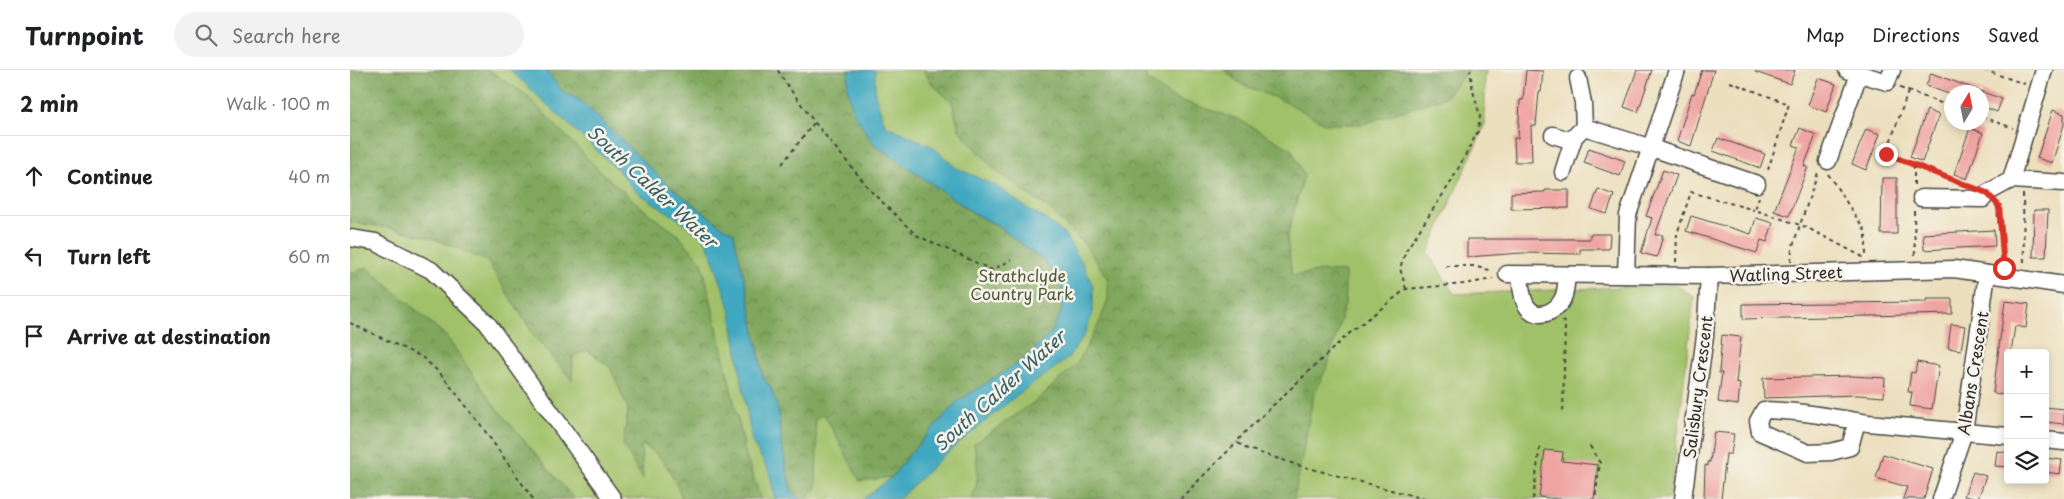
<!DOCTYPE html>
<meta charset="utf-8">
<style>
:root{--surface:#fff;--page:#f2f2f2;--text:#202124;--muted:#757577;--line:#e0e0e0}
body{margin:0;font-family:"Playpen Sans",sans-serif;background:var(--page);color:var(--text)}
.controls{position:absolute;right:15px;bottom:15px;display:grid;overflow:hidden;border-radius:5px;box-shadow:0 2px 8px #0003}
.controls button{width:45px;height:45px;display:grid;place-items:center;padding:0;border:0;border-bottom:1px solid var(--line);background:var(--surface);color:var(--text);font:25px sans-serif}
.compass{position:absolute;left:1594px;top:15px;width:45px;height:45px;border-radius:50%;background:var(--surface);box-shadow:0 2px 8px #0003;rotate:10deg}
.stop{position:absolute;width:15px;height:15px;margin:-11px;border:4px solid #d93025;border-radius:50%;background:#fff}
.stop.end{background:#d93025;border-color:#fff;box-shadow:0 1px 5px #0008}
.list{margin:0;padding:0;list-style:none}
h2{display:flex;justify-content:space-between;align-items:center;height:65px;margin:0;padding:0 20px;font-size:21px}
h2 small{font-size:16px;font-weight:400;color:var(--muted)}
.list li{display:grid;grid-template-columns:32px 1fr auto;gap:15px;align-items:center;box-sizing:border-box;height:80px;padding:0 20px;border-top:1px solid var(--line)}
.list b{display:block;font-size:19px;white-space:nowrap}
.list em{font-size:16px;font-style:normal;color:var(--muted)}
.icon{flex:none;width:28px;height:28px;fill:none;stroke:currentColor;stroke-width:2;stroke-linecap:round;stroke-linejoin:round}
.map{position:relative;flex:none;width:1714px;height:429px;overflow:hidden}
header{display:flex;align-items:center;gap:30px;box-sizing:border-box;height:70px;padding:0 25px;background:var(--surface);border-bottom:1px solid var(--line)}
header strong{font-size:24px}
nav{display:flex;gap:28px;margin-inline-start:auto;font-size:18px}
.search{width:350px;height:45px;background:var(--page);display:flex;align-items:center;gap:12px;box-sizing:border-box;padding:0 18px;border-radius:28px;color:var(--muted);font-size:19px}
main{display:flex}
aside{flex:1;background:var(--surface)}
.map>svg:first-child{display:block}
.green{fill:#a0c169;stroke:#66764a}
.forest{fill:url(#forest-crowns);stroke:#566944}
.water{fill:#41a8c1;stroke:#366a76}
.building{fill:#efa4a2}
.lines{fill:none;stroke-linecap:round;stroke-linejoin:round}
.minor-casing{stroke:#484641;stroke-width:19}
.path{stroke:#484641;stroke-width:2;stroke-dasharray:4 4;stroke-linecap:butt}
.minor{stroke:#fff;stroke-width:16}
.route{stroke:#d93025;stroke-width:6}
.labels{text-anchor:middle;dominant-baseline:central;stroke-width:5;stroke-linejoin:round;paint-order:stroke}
.street-label{font-size:16px;fill:#2b2b2b;stroke:#f7f3e8}
.park-label{font-size:16px;fill:#4e583e;stroke:#f7f3e8}
.water-label{font-size:18px;font-style:italic;fill:#345d67;stroke:#f7f3e8}
</style>
<header>
<strong>Turnpoint</strong>
<div class="search"><svg class="icon" aria-label="search" viewBox="0 0 24 24"><circle cx="10" cy="10" r="6"/><path d="M15 15l6 6"/></svg>Search here</div>
<nav><a>Map</a><a>Directions</a><a>Saved</a></nav>
</header>
<main>
<aside>
<h2>2 min<small>Walk · 100 m</small></h2>
<ul class="list">
<li><svg class="icon" aria-label="ahead" viewBox="0 0 24 24"><path d="M12 20V5M6 11l6-6 6 6"/></svg><div><b>Continue</b></div><em>40 m</em></li>
<li><svg class="icon" aria-label="left" viewBox="0 0 24 24"><path d="M17 20v-9H6M10 6l-5 5 5 5"/></svg><div><b>Turn left</b></div><em>60 m</em></li>
<li><svg class="icon" aria-label="arrive" viewBox="0 0 24 24"><path d="M6 21V4h12l-3 4 3 4H6"/></svg><div><b>Arrive at destination</b></div></li>
</ul>
</aside>
<div class="map">
<svg width="1714" height="429" viewBox="0 0 1714 429">
<defs>
<pattern id="forest-crowns" width="20" height="18" patternUnits="userSpaceOnUse" patternTransform="scale(1.25)"><rect width="20" height="18" fill="#80a75d"/><path d="M2 6a3 3 0 1 1 6 0M12 15a3 3 0 1 1 6 0" fill="none" stroke="#69884d"/></pattern>
</defs>
<rect width="100%" height="100%" fill="#f7f3e8"/>
<filter id="ink" filterUnits="userSpaceOnUse"><feTurbulence type="fractalNoise" baseFrequency=".02" numOctaves="2"/><feDisplacementMap in="SourceGraphic" scale="10" xChannelSelector="R" yChannelSelector="G"/><feConvolveMatrix kernelMatrix="1 2 1 2 8 2 1 2 1" color-interpolation-filters="sRGB"/></filter>
<filter id="wash" filterUnits="userSpaceOnUse"><feTurbulence type="fractalNoise" baseFrequency=".0096" numOctaves="4" result="noise"/><feDisplacementMap in="SourceGraphic" scale="20" xChannelSelector="R" yChannelSelector="G"/><feGaussianBlur stdDeviation="1.12" result="paint"/><feColorMatrix in="noise" values="0 0 0 0 0 0 0 0 0 0 0 0 0 0 0 0 0 1.4 0 .05"/><feComposite in="paint" operator="in"/></filter>
<g filter="url(#wash)">
<rect width="100%" height="100%" fill="#ecdfbd"/>
<polygon class="green" points="0,0 1137,0 1135,5 1135,54 1078,183 1104,224 1326,215 1344,227 1320,429 0,429"/>
<g class="forest">
<path d="M0,0H135L145,4L175,24L255,106L298,143L327,164L352,192L397,389L411,429H332C325,409 312,381 291,375L293,410L273,375L278,339L260,297L237,280L223,286L222,310L185,267L137,191L85,169L41,158L0,152Z"/>
<polygon points="196,0 430,0 434,2 433,0 499,0 497,18 523,73 625,144 647,155 695,192 712,214 712,240 701,263 674,289 608,331 558,386 542,407 510,411 474,344 465,350 467,377 466,420 456,429 450,429 441,420 431,372 429,343 421,318 413,307 397,219 383,163 373,157 317,114 231,31 212,21"/>
<path d="M573,0H794L797,9L823,28L888,49L941,79L954,105L937,167L942,206L973,201L995,202V234L978,295L964,324L944,429H621C631,412 627,392 624,374L686,331L727,294L749,254L758,229V209L736,176L699,139L646,101L609,60L602,32L583,15Z"/>
<polygon points="874,0 1119,0 1095,27 1013,54 976,54 940,34 891,14"/>
<polygon points="17,197 96,266 144,335 224,429 0,429 0,204"/>
</g>
<g class="water">
<polygon points="160,0 196,0 212,21 231,31 317,114 373,157 383,162 397,219 413,307 421,318 429,343 431,372 441,420 450,429 425,429 419,401 402,372 380,238 356,170 327,148 285,121 268,100"/>
<polygon points="499,0 525,0 525,24 535,55 583,77 605,97 646,116 674,136 695,149 714,164 731,190 743,216 743,241 735,264 717,289 666,326 592,387 549,429 513,429 542,407 558,386 608,331 674,289 701,263 712,240 712,214 695,192 647,155 625,144 523,73 504,44 497,18"/>
</g>
<g id="blocks">
<g class="building">
<polygon points="1176,0 1193,1 1191,22 1189,22 1186,56 1181,55 1182,92 1165,92 1164,68 1168,68 1170,30 1173,30"/>
<polygon points="1287,0 1302,0 1288,42 1274,37"/>
<polygon points="1352,0 1364,0 1341,76 1327,71 1342,23 1344,24"/>
<polygon points="1406,0 1445,0 1440,14 1405,2"/>
<polygon points="1581,3 1652,29 1647,42 1632,36 1632,22 1602,22 1602,25 1576,16"/>
<polygon points="1468,8 1486,14 1476,42 1458,35"/>
<polygon points="1577,40 1589,45 1572,92 1560,87"/>
<polygon points="1703,40 1714,44 1714,55 1702,93 1687,88"/>
<polygon points="1450,58 1466,65 1454,96 1458,97 1439,146 1424,141 1449,77 1443,75"/>
<polygon points="1620,58 1633,63 1617,109 1604,104"/>
<polygon points="1516,59 1530,64 1516,100 1502,94"/>
<polygon points="1368,68 1415,84 1410,98 1363,81"/>
<polygon points="1239,78 1275,91 1270,106 1234,93"/>
<polygon points="1313,100 1327,105 1305,165 1313,165 1307,187 1291,183 1302,148 1296,146"/>
<polygon points="1532,108 1547,108 1547,164 1531,164"/>
<polygon points="1248,119 1264,125 1257,144 1241,139"/>
<polygon points="1195,120 1219,120 1219,138 1161,139 1161,123 1195,122"/>
<polygon points="1684,140 1698,140 1696,187 1683,187"/>
<polygon points="1341,146 1401,164 1406,148 1423,153 1417,172 1411,170 1407,183 1336,161"/>
<polygon points="1644,160 1645,176 1574,180 1573,164"/>
<polygon points="1240,164 1260,164 1259,179 1230,179 1230,184 1172,183 1117,187 1117,169 1240,169"/>
<polygon points="1576,229 1602,229 1602,244 1393,249 1393,234 1576,232"/>
<polygon points="1655,231 1679,234 1676,258 1665,256 1661,283 1658,283 1656,325 1643,323"/>
<polygon points="1601,254 1615,256 1611,280 1598,278"/>
<polygon points="1372,265 1391,267 1386,313 1390,314 1388,335 1368,332 1372,303 1369,303"/>
<polygon points="1567,292 1589,296 1582,339 1560,336 1562,322 1558,322 1561,302 1565,303"/>
<polygon points="1502,306 1535,308 1534,327 1508,325 1414,328 1413,308"/>
<polygon points="1695,337 1714,339 1714,354 1695,352"/>
<polygon points="1364,362 1384,364 1381,384 1376,384 1371,429 1354,429 1355,395 1358,396 1358,391 1360,392"/>
<polygon points="1195,380 1213,382 1212,391 1248,395 1244,429 1208,429 1189,427"/>
<polygon points="1647,381 1658,383 1658,397 1645,396"/>
<polygon points="1533,384 1583,399 1574,429 1553,429 1557,417 1526,408"/>
<polygon points="1695,388 1712,390 1710,404 1695,402"/>
<polygon points="1623,402 1636,406 1628,429 1614,426"/>
</g>
</g>
</g>
<g filter="url(#ink)">
<use href="#blocks" fill-opacity="0" stroke="#484641" stroke-width="1"/>
<g class="lines">
<defs>
<g id="minor">
<polyline points="1497,0 1537,12 1542,0"/>
<polyline points="1228,8 1233,33 1234,57 1302,78 1407,114"/>
<polyline points="1203,65 1223,71"/>
<polyline points="1478,91 1509,4"/>
<polyline points="1213,102 1224,67 1234,57"/>
<polyline points="1661,110 1714,113"/>
<polyline points="1571,128 1633,129 1637,123 1661,110 1694,0"/>
<polyline points="0,168 25,172 81,200 137,253 263,429"/>
<polyline points="1157,204 1359,206 1604,199 1714,215"/>
<path d="M1170,205C1171,215 1171,226 1176,235C1186,252 1207,242 1213,228C1216,222 1216,213 1217,205"/>
<polyline points="1276,205 1278,145 1327,0"/>
<path d="M1507,351L1500,377L1481,382L1458,383L1410,362L1408,351L1414,340C1449,341 1484,347 1518,353L1658,366"/>
<polyline points="1695,370 1714,372"/>
<polyline points="1333,429 1355,266 1359,206"/>
<polyline points="1591,429 1614,362 1637,204"/>
</g>
</defs>
<use href="#minor" class="minor-casing"/>
<g class="path">
<polyline points="428,0 432,8 465,53 522,122 566,165 642,200 661,190"/>
<polyline points="1634,0 1675,14"/>
<polyline points="1380,12 1439,34 1417,103"/>
<polyline points="1550,18 1602,37"/>
<polyline points="1558,22 1536,84 1612,113"/>
<polyline points="1632,47 1663,58"/>
<polyline points="432,94 464,53"/>
<polyline points="1564,95 1564,117"/>
<polyline points="1478,104 1516,162 1516,188"/>
<polyline points="1673,124 1674,194"/>
<polyline points="1409,127 1405,140 1456,157 1513,187"/>
<polyline points="1647,135 1654,192"/>
<polyline points="1564,141 1565,187"/>
<polyline points="1441,191 1442,178 1469,100"/>
<polyline points="1326,192 1327,164 1341,122 1404,140"/>
<polyline points="1096,196 1123,196 1143,201"/>
<polyline points="1056,219 1050,198 1057,179 1101,112 1128,61 1130,46 1123,21 1120,0"/>
<polyline points="1212,250 1215,254 1213,344"/>
<polyline points="0,253 72,287 90,303 128,351 183,429"/>
<polyline points="1240,376 1250,393 1245,429"/>
<polyline points="830,429 887,372"/>
<polyline points="1075,429 951,396 895,378 887,372 893,364 996,266 1056,219 1114,214 1143,209"/>
<polyline points="1183,429 1190,375"/>
</g>
<use href="#minor" class="minor"/>
</g>
</g>
<g class="lines" filter="url(#ink)">
<polyline class="route" points="1536,84 1637,123 1649,136 1654,198"/>
</g>
<g class="labels">
<g class="street-label">
<text transform="translate(1436 203) rotate(-2)">Watling Street</text>
<text transform="translate(1622 303) rotate(-81)">Albans Crescent</text>
<text transform="translate(1347 317) rotate(-83)">Salisbury Crescent</text>
</g>
<g class="park-label">
<text x="672" y="205">Strathclyde<tspan x="672" dy="18">Country Park</tspan></text>
</g>
<g class="water-label">
<text transform="translate(303 116) rotate(43)">South Calder Water</text>
<text transform="translate(649 320) rotate(-42)">South Calder Water</text>
</g>
</g>
</svg>
<div class="controls">
<button>+</button>
<button>−</button>
<button><svg class="icon" aria-label="layers" viewBox="0 0 24 24"><path d="M12 4l9 5-9 5-9-5zM3 14l9 5 9-5"/></svg></button>
</div>
<svg class="compass" viewBox="-18 -18 36 36"><path d="M0-13l5 13h-10z" fill="#e53935"/><path d="M0 13l5-13h-10z" fill="#757577"/></svg>
<div class="stop" style="left:1654px;top:198px"></div>
<div class="stop end" style="left:1536px;top:84px"></div>
</div>
</main>
